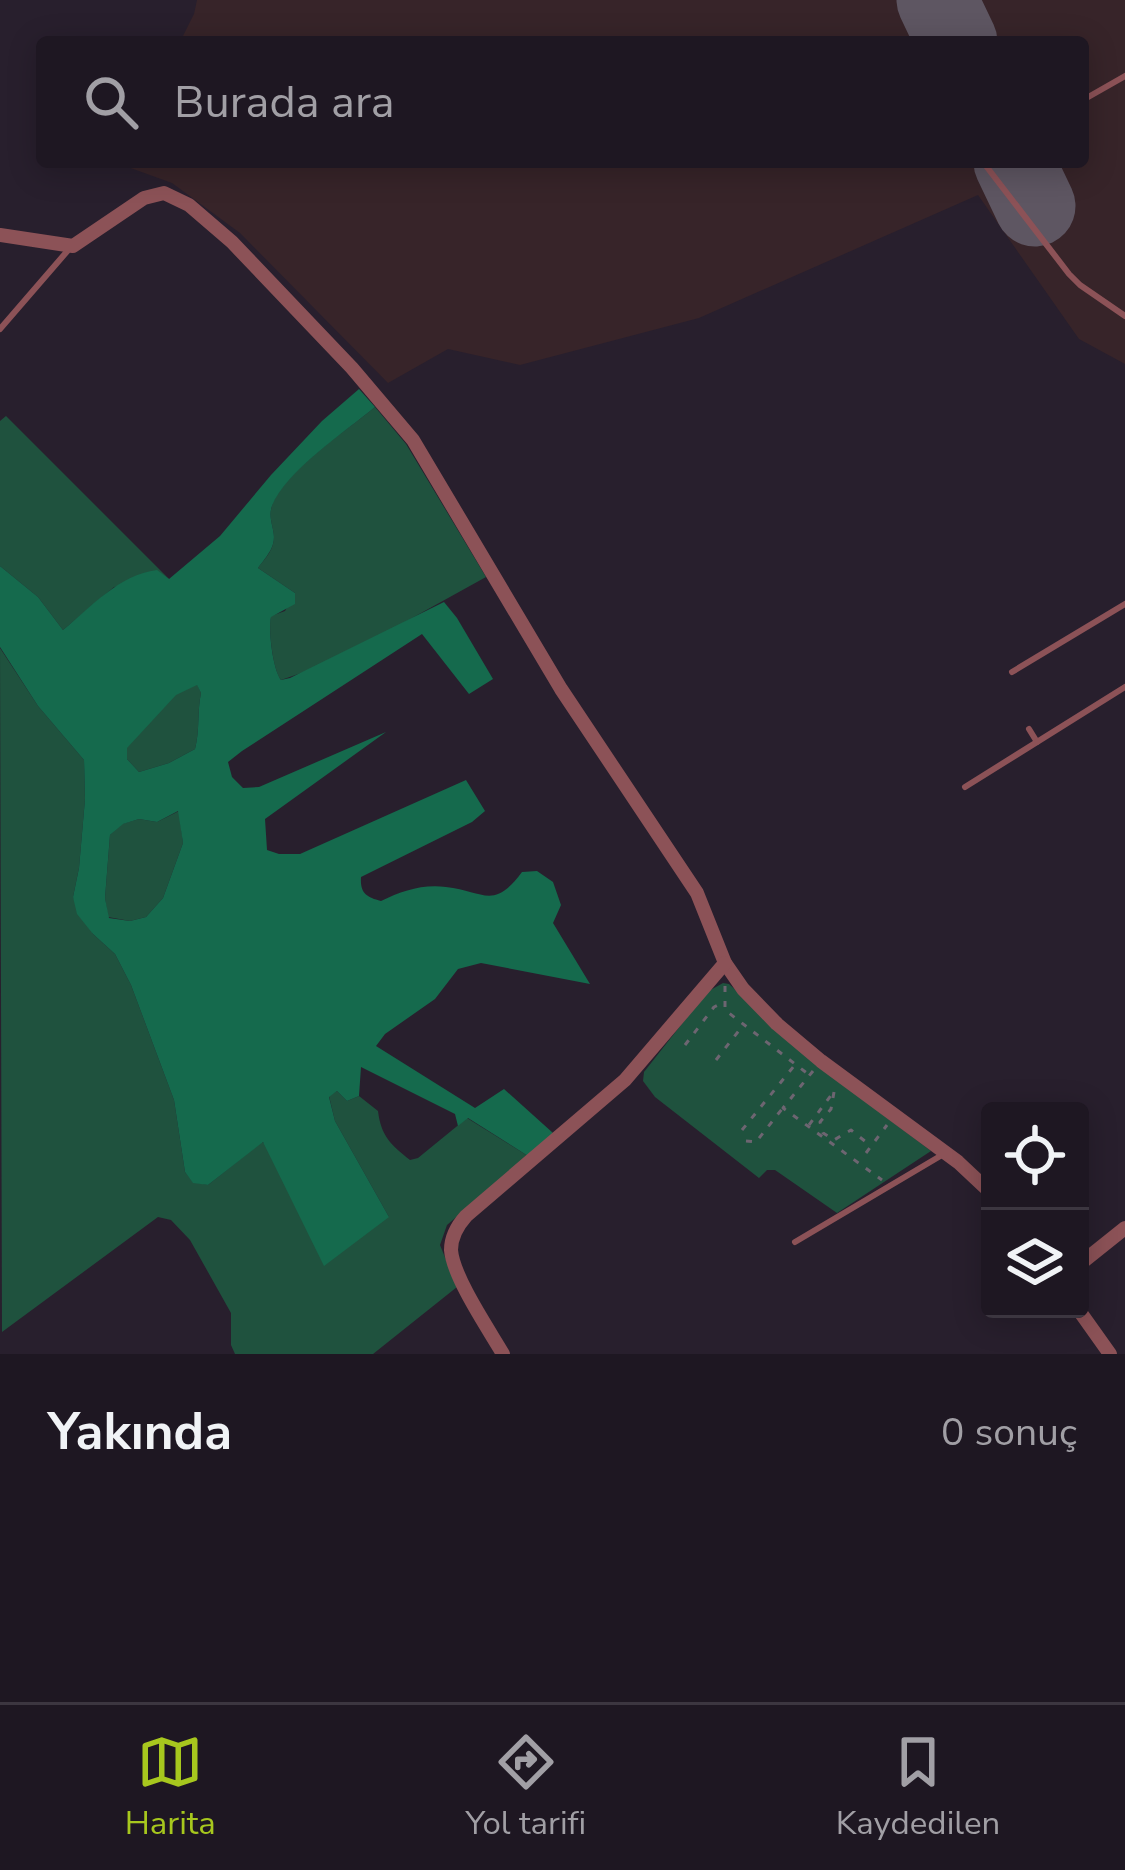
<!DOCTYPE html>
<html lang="tr">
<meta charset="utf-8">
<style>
:root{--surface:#1e1722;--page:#2b242f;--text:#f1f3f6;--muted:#a19fa5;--line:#3c3640;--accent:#a7c71e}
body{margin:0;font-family:"Nunito Sans",sans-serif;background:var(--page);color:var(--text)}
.controls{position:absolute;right:36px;bottom:36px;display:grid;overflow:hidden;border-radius:12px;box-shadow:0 6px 30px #0003}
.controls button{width:108px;height:108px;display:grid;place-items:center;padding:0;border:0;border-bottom:3px solid var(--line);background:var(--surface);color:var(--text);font:60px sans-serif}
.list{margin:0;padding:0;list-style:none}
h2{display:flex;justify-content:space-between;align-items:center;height:156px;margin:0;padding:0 48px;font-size:51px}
h2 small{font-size:39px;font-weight:400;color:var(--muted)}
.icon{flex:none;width:66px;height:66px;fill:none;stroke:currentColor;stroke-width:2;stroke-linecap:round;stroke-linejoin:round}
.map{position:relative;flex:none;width:1125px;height:1354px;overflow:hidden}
.search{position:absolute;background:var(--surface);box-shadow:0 6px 30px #0003;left:36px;right:36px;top:36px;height:132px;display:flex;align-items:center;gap:30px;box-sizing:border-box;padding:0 42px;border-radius:12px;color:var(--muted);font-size:45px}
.sheet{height:348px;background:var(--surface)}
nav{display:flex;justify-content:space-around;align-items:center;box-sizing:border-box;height:168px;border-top:3px solid var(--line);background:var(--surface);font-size:33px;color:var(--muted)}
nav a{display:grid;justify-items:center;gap:6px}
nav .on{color:var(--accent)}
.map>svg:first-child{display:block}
.education{fill:#372429}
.green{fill:#1f523e}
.forest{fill:#156a4d;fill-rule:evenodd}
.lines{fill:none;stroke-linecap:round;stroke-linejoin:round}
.runway{stroke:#5e5662;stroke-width:81}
.path{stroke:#6d6571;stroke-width:3;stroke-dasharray:6 9;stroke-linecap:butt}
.service{stroke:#8c5257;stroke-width:6}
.minor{stroke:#8c5257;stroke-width:14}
</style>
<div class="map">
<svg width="1125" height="1354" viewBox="0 0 1125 1354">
<rect width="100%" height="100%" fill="#281f2d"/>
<polygon class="education" points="197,0 1125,0 1125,364 1079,339 978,195 699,318 520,365 448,349 388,383 240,233 172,183 114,162 1083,162 1083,42 180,42 194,14"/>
<g class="green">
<path d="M375,407L406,444L486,577L403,623L304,672L281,680C273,670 268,629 271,616L285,611L295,593L258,568C263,561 271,553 273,544C277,531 267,520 272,506C284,472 346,431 375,407Z"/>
<polygon points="6,416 169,579 114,587 63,630 38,597 0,566 0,421"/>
<path d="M0,648L38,706L84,760L85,799L79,868L73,897L93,934L115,954L131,985L174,1100L185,1172L193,1182L208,1185L262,1142L389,1217L335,1121L329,1096L337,1091L347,1101L359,1096L378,1111C381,1136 391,1145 410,1160L418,1158L467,1118L528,1156L447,1225L440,1245L457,1287L373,1354H235L231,1345V1313L190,1240L171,1220L158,1217L2,1332Z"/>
<path d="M197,684L201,693C197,712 200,730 195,749L169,763L139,772L127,759L126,748L176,694Z"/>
<polygon points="179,811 183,843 163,898 146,917 130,921 108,917 105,898 110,835 122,824 139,819 157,822"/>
<polygon points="723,983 729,984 822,1069 931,1151 837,1213 775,1170 767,1170 759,1178 655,1097 643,1081 644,1072 707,992"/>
</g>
<path class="forest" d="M359,389L375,407C346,431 285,472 272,506C267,520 277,531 273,544C271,552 263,561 258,568L295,593V604L271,617C268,630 273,670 281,680L290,678L444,602L457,618L493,679L469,694L422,634L242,751L228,762L232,777L243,788L259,787L386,732L265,819L267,850L279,854H300L466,780L485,811L472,822L361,877C360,893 366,897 381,901C402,891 422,884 446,887C484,891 493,911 522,872L537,871L553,882L561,905L553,923L590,984L481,963L458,969L435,999L385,1034L376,1046L475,1108L504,1089L553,1133L528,1156L468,1118L458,1126L455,1114L361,1067L359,1096L347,1101L337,1091L329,1097L335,1121L389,1217L324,1266L263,1142L208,1185L193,1183L185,1172L174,1100L131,985L115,954L93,934L77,914L73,897L79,868L85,799L84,760L38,706L0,647V566L38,597L63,630C92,606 119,575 157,570L169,579L220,536L271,475L322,421ZM197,685L201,693C197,712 200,730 195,749L169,763L139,772L127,759V748L176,695ZM178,811L183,843L163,898L146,917L130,921L109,918L105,898L110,835L123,824L139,819L157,822Z"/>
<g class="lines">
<g class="runway">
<polyline points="937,0 957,42"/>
<polyline points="1014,162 1035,206"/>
</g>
<g class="path">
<polyline points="725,986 725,1010 808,1074"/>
<polyline points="685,1045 714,1007 718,1005 724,1009"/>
<polyline points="716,1060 744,1024"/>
<polyline points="813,1071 783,1108 882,1180"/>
<polyline points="834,1092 831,1109 820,1122 823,1133 834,1140 851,1130 871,1146"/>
<polyline points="809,1125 832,1094"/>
<polyline points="742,1130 794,1066"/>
<polyline points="746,1141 756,1142 782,1109"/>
<polyline points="866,1153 887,1125"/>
</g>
<g class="service">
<polyline points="1083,100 1125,76"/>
<polyline points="983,162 1069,274 1080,285 1125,316"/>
<polyline points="0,329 70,248"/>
<polyline points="1012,672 1125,604"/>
<polyline points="1029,729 1037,742"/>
<polyline points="965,787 1125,687"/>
<polyline points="795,1242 942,1155"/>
</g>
<g class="minor">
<polyline points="0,235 73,246 144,198 164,193 189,205 232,242 352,368 413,440 561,689 697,893 725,963 743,989 777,1024 821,1061 958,1162 990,1192"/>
<polyline points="1080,1264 1125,1228"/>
<polyline points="1078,1309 1110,1354"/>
<path d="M503,1354C489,1330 453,1277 451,1250C451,1236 457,1226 466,1216L625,1080L725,963"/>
</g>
</g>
</svg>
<div class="controls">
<button><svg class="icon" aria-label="locate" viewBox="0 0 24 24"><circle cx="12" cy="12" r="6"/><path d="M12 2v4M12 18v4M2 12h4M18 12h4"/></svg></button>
<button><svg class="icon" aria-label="layers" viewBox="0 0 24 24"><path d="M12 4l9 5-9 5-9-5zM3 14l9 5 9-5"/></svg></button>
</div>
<div class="search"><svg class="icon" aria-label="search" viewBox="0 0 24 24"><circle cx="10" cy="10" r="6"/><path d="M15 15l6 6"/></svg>Burada ara</div>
</div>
<section class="sheet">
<h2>Yakında<small>0 sonuç</small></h2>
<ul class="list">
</ul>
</section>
<nav>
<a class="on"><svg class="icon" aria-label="map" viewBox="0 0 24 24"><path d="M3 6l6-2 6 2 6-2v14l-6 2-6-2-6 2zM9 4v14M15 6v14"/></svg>Harita</a>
<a><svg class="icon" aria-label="directions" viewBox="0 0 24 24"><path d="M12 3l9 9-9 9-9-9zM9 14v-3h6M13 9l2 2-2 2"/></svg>Yol tarifi</a>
<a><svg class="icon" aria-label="saved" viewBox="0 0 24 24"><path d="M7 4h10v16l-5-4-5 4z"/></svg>Kaydedilen</a>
</nav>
